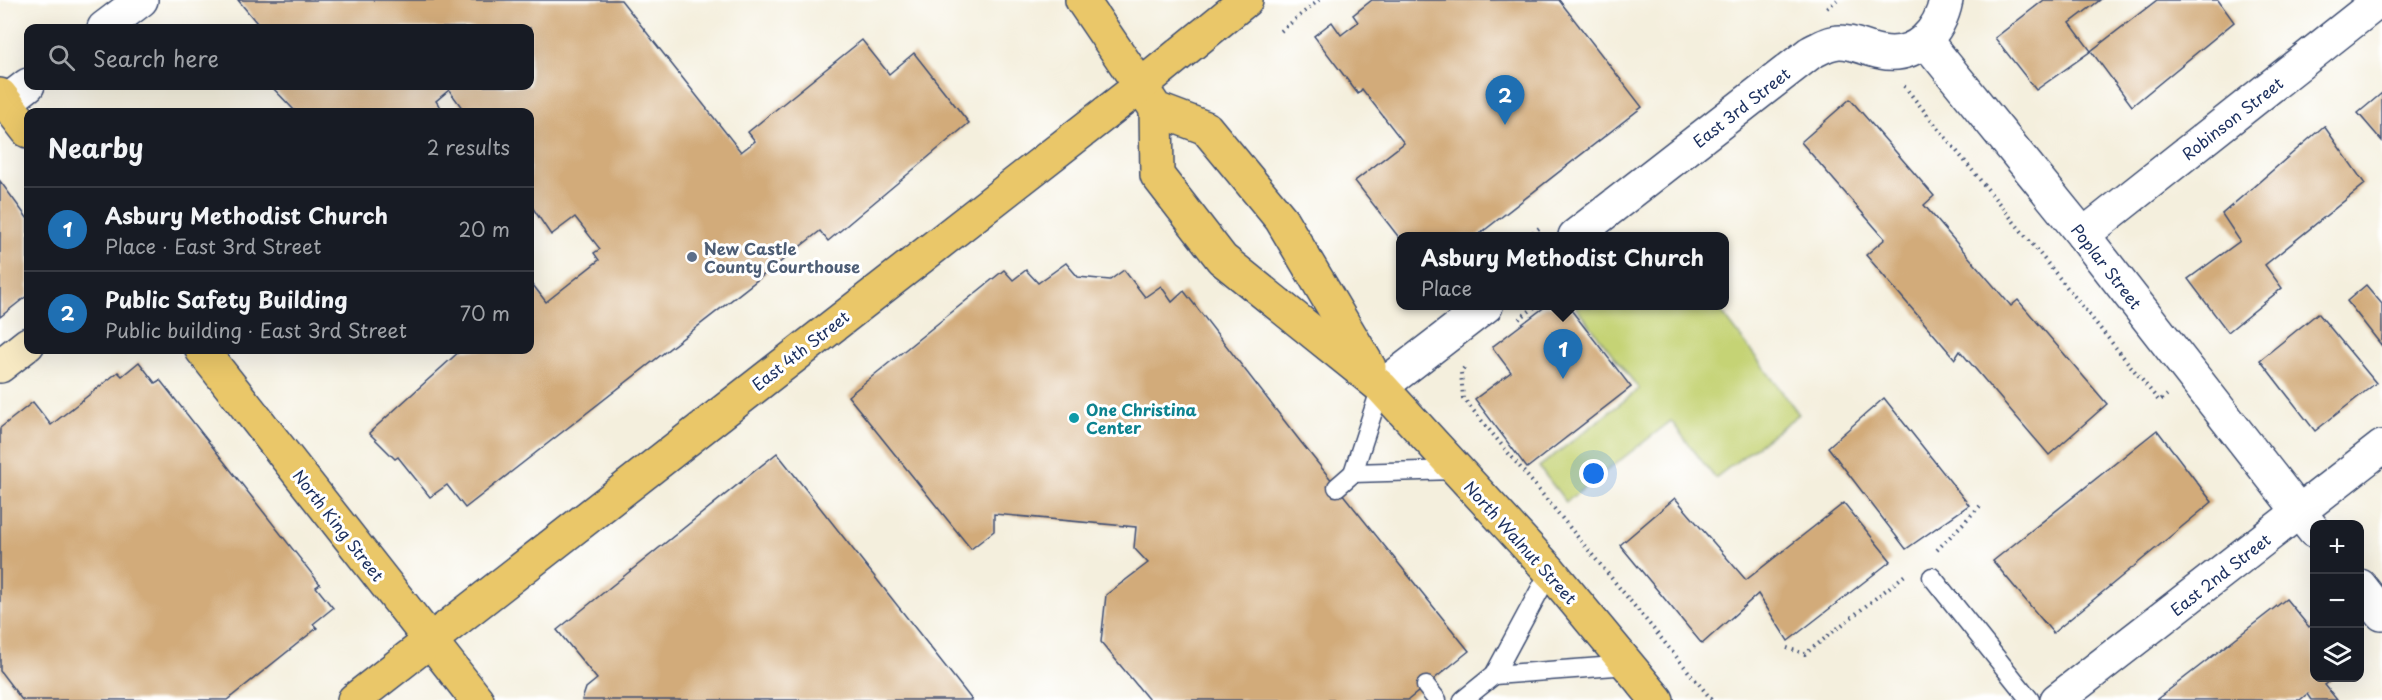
<!DOCTYPE html>
<meta charset="utf-8">
<style>
:root{--surface:#171b24;--page:#242831;--text:#f1f3f6;--muted:#9ea1a6;--line:#363941;--accent:#1f6fb2}
body{margin:0;font-family:"Playpen Sans",sans-serif;background:var(--page);color:var(--text)}
.controls{position:absolute;right:18px;bottom:18px;display:grid;overflow:hidden;border-radius:12px;box-shadow:0 6px 24px #0002}
.controls button{width:54px;height:54px;display:grid;place-items:center;padding:0;border:0;border-bottom:2px solid var(--line);background:var(--surface);color:var(--text);font:30px sans-serif}
.you{position:absolute;left:1594px;top:474px;width:21px;height:21px;margin:-15px;border:4px solid #fff;border-radius:50%;background:#1a73e8;box-shadow:0 0 0 9px #1a73e833}
.badge{display:grid;place-items:center;width:39px;height:39px;border-radius:50%;background:var(--accent);color:#fff;font-size:20px;font-weight:700}
.pin{position:absolute;translate:-50% -50px;filter:drop-shadow(0 2px 3px #0008)}
.pin::after{content:'';position:absolute;top:32px;width:21px;height:18px;background:inherit;clip-path:polygon(0 0,100% 0,50% 100%)}
.popup{position:absolute;left:1396px;top:232px;width:333px;height:78px;box-sizing:border-box;display:grid;place-content:center;border-radius:12px;background:var(--surface);filter:drop-shadow(0 2px 4px #0005);font-size:20px;white-space:nowrap;color:var(--muted)}
.popup b{font-size:22px;color:var(--text)}
.popup::after{content:'';position:absolute;left:50%;top:100%;margin-left:-12px;border:12px solid transparent;border-top-color:var(--surface)}
.list{margin:0;padding:0;list-style:none}
h2{display:flex;justify-content:space-between;align-items:center;height:78px;margin:0;padding:0 24px;font-size:26px}
h2 small{font-size:20px;font-weight:400;color:var(--muted)}
.list li{display:grid;grid-template-columns:39px 1fr auto;gap:18px;align-items:center;box-sizing:border-box;height:84px;padding:0 24px;border-top:2px solid var(--line)}
.list b{display:block;font-size:22px;white-space:nowrap}
.list p{margin:0;font-size:20px;white-space:nowrap;color:var(--muted)}
.list em{font-size:20px;font-style:normal;color:var(--muted)}
.icon{flex:none;width:33px;height:33px;fill:none;stroke:currentColor;stroke-width:2;stroke-linecap:round;stroke-linejoin:round}
.map{position:relative;flex:none;width:2382px;height:700px;overflow:hidden}
.search{position:absolute;background:var(--surface);box-shadow:0 6px 24px #0002;left:24px;top:24px;width:510px;height:66px;display:flex;align-items:center;gap:15px;box-sizing:border-box;padding:0 21px;border-radius:12px;color:var(--muted);font-size:22px}
.panel{position:absolute;background:var(--surface);box-shadow:0 6px 24px #0002;left:24px;top:108px;width:510px;height:246px;border-radius:12px}
.map>svg:first-child{display:block}
.green{fill:#c5d375;stroke:#70816a;stroke-width:1.5}
.building{fill:#d2ab7a}
.lines{fill:none;stroke-linecap:round;stroke-linejoin:round}
.lane-casing{stroke:#3c4c71;stroke-width:21}
.street-casing{stroke:#3c4c71;stroke-width:36}
.secondary-casing{stroke:#3c4c71;stroke-width:36}
.primary-casing{stroke:#3c4c71;stroke-width:36}
.path{stroke:#3c4c71;stroke-width:4;stroke-dasharray:1.5 4.5;stroke-linecap:butt}
.lane{stroke:#fff;stroke-width:18}
.street{stroke:#fff;stroke-width:33}
.secondary{stroke:#f7e9c3;stroke-width:33}
.primary{stroke:#eac769;stroke-width:33}
.service-dot{fill:#5c6f8a;stroke:#fff;stroke-width:2}
.culture-dot{fill:#0f9aa8;stroke:#fff;stroke-width:2}
.labels{text-anchor:middle;dominant-baseline:central;stroke-width:6;stroke-linejoin:round;paint-order:stroke}
.street-label{font-size:16px;fill:#1b2f5e;stroke:#fff}
.service-label{font-size:16px;font-weight:bold;fill:#4e5e75;stroke:#fff;text-anchor:start}
.culture-label{font-size:16px;font-weight:bold;fill:#0d838f;stroke:#fff;text-anchor:start}
</style>
<div class="map">
<svg width="2382" height="700" viewBox="0 0 2382 700">
<rect width="100%" height="100%" fill="#fff"/>
<filter id="ink" filterUnits="userSpaceOnUse"><feTurbulence type="fractalNoise" baseFrequency=".0167" numOctaves="2"/><feDisplacementMap in="SourceGraphic" scale="12" xChannelSelector="R" yChannelSelector="G"/><feConvolveMatrix kernelMatrix="1 2 1 2 8 2 1 2 1" color-interpolation-filters="sRGB"/></filter>
<filter id="wash" filterUnits="userSpaceOnUse"><feTurbulence type="fractalNoise" baseFrequency=".008" numOctaves="4" result="noise"/><feDisplacementMap in="SourceGraphic" scale="24" xChannelSelector="R" yChannelSelector="G"/><feGaussianBlur stdDeviation="1.35" result="paint"/><feColorMatrix in="noise" values="0 0 0 0 0 0 0 0 0 0 0 0 0 0 0 0 0 1.4 0 .05"/><feComposite in="paint" operator="in"/></filter>
<g filter="url(#wash)">
<rect width="100%" height="100%" fill="#f4efdd"/>
<polygon class="green" points="1575,306 1717,306 1799,414 1715,478 1671,421 1566,502 1539,467 1639,389"/>
<g id="blocks">
<g class="building">
<polygon points="238,0 621,0 741,152 755,141 748,132 862,40 889,74 914,53 969,123 828,241 820,231 465,508 447,485 430,497 398,457 395,459 369,433 461,350 530,350 530,288 533,285 546,302 599,260 594,253 600,249 575,217 551,235 530,204 530,112 465,112 449,90 436,101 443,112 296,112 271,86 530,86 530,28 261,28"/>
<polygon points="1372,0 1559,0 1642,107 1477,236 1401,236 1401,240 1355,181 1404,143 1362,89 1358,94 1314,36 1332,22 1341,35 1358,22 1353,15"/>
<polygon points="2044,0 2100,0 2070,23 2091,51 2036,90 1995,38"/>
<polygon points="2157,0 2218,0 2234,22 2132,106 2091,51"/>
<polygon points="2382,93 2382,141 2358,113"/>
<polygon points="1850,99 1934,196 1924,205 2011,306 2018,300 2107,404 2049,455 1960,351 1955,359 1866,255 1885,239 1801,142"/>
<polygon points="2324,126 2365,184 2265,265 2282,288 2228,332 2188,279 2240,241 2222,214"/>
<polygon points="0,181 28,219 28,295 0,317"/>
<polygon points="1066,263 1078,277 1110,280 1124,270 1145,297 1161,286 1172,302 1184,291 1300,441 1469,651 1408,700 1149,700 1101,642 1106,595 1148,563 1134,548 1136,527 994,514 994,531 971,549 848,396 1004,270 1013,280 1026,270 1038,283"/>
<polygon points="2366,285 2382,304 2382,346 2347,301"/>
<polygon points="1546,306 1568,306 1631,387 1527,468 1475,399 1511,372 1492,347"/>
<polygon points="2318,313 2376,383 2315,431 2260,360"/>
<polygon points="139,362 155,383 160,380 320,584 316,587 333,608 313,624 317,628 227,700 22,700 0,671 0,428 33,402 51,425 118,372 122,376"/>
<polygon points="1884,398 1969,505 1906,549 1828,447"/>
<polygon points="2157,430 2212,502 2053,633 1993,561"/>
<polygon points="777,453 972,700 582,700 586,688 597,679 557,630"/>
<polygon points="1675,498 1746,580 1844,503 1891,561 1788,641 1758,594 1702,644 1620,545"/>
<polygon points="2286,599 2309,627 2314,623 2314,678 2334,678 2325,685 2337,700 2311,700 2307,694 2300,700 2156,700"/>
</g>
</g>
</g>
<g filter="url(#ink)">
<use href="#blocks" fill-opacity="0" stroke="#3c4c71" stroke-width="1.5"/>
<g class="lines">
<defs>
<g id="lane">
<polyline points="1353,473 1381,387"/>
<polyline points="1337,487 1353,473 1455,470"/>
<polyline points="1932,577 2030,700"/>
<polyline points="1494,675 1629,665"/>
<polyline points="1426,686 1437,700"/>
<polyline points="1463,700 1494,675 1550,571"/>
</g>
<g id="street">
<polyline points="104,28 141,0"/>
<polyline points="1925,40 2083,235 2314,531"/>
<polyline points="6,102 28,85"/>
<polyline points="2083,235 2380,0"/>
<path d="M1575,236L1810,53C1820,48 1829,42 1840,42C1855,42 1867,50 1881,52C1916,59 1940,31 1946,0"/>
<polyline points="1381,387 1486,306"/>
<polyline points="2360,586 2382,614"/>
<polyline points="2057,700 2382,447"/>
</g>
<polyline id="secondary" points="0,366 28,344"/>
<g id="primary">
<polyline points="1082,0 1156,109 1206,128 1281,219 1369,367"/>
<polyline points="0,95 28,131"/>
<polyline points="1156,109 1157,175 1222,259 1381,387 1550,571 1657,700"/>
<polyline points="202,350 477,700"/>
<polyline points="354,700 1139,87 1246,0"/>
</g>
</defs>
<use href="#lane" class="lane-casing"/>
<use href="#street" class="street-casing"/>
<use href="#secondary" class="secondary-casing"/>
<use href="#primary" class="primary-casing"/>
<g class="path">
<polyline points="1827,8 1837,0"/>
<polyline points="1281,31 1319,0"/>
<polyline points="1904,86 2159,401 2167,395"/>
<polyline points="1528,236 1542,226"/>
<polyline points="1519,319 1536,306"/>
<polyline points="1464,368 1461,372 1463,398 1712,700"/>
<polyline points="1937,550 1983,503"/>
<polyline points="1787,648 1805,654 1905,575"/>
</g>
<use href="#lane" class="lane"/>
<use href="#street" class="street"/>
<use href="#secondary" class="secondary"/>
<use href="#primary" class="primary"/>
</g>
</g>
<circle class="service-dot" cx="692" cy="257" r="6"/>
<circle class="culture-dot" cx="1074" cy="418" r="6"/>
<g class="labels">
<g class="street-label">
<text transform="translate(1741 107) rotate(-38)">East 3rd Street</text>
<text transform="translate(2232 118) rotate(-38)">Robinson Street</text>
<text transform="translate(2107 266) rotate(52)">Poplar Street</text>
<text transform="translate(800 350) rotate(-38)">East 4th Street</text>
<text transform="translate(339 525) rotate(52)">North King Street</text>
<text transform="translate(1521 542) rotate(48)">North Walnut Street</text>
<text transform="translate(2220 574) rotate(-38)">East 2nd Street</text>
</g>
<g class="service-label">
<text x="704" y="248">New Castle<tspan x="704" dy="18">County Courthouse</tspan></text>
</g>
<g class="culture-label">
<text x="1086" y="409">One Christina<tspan x="1086" dy="18">Center</tspan></text>
</g>
</g>
</svg>
<div class="controls">
<button>+</button>
<button>−</button>
<button><svg class="icon" aria-label="layers" viewBox="0 0 24 24"><path d="M12 4l9 5-9 5-9-5zM3 14l9 5 9-5"/></svg></button>
</div>
<div class="you"></div>
<div class="pin badge" style="left:1563px;top:379px">1</div>
<div class="popup"><b>Asbury Methodist Church</b>Place</div>
<div class="pin badge" style="left:1505px;top:125px">2</div>
<div class="search"><svg class="icon" aria-label="search" viewBox="0 0 24 24"><circle cx="10" cy="10" r="6"/><path d="M15 15l6 6"/></svg>Search here</div>
<section class="panel">
<h2>Nearby<small>2 results</small></h2>
<ul class="list">
<li><span class="badge">1</span><div><b>Asbury Methodist Church</b><p>Place · East 3rd Street</p></div><em>20 m</em></li>
<li><span class="badge">2</span><div><b>Public Safety Building</b><p>Public building · East 3rd Street</p></div><em>70 m</em></li>
</ul>
</section>
</div>
